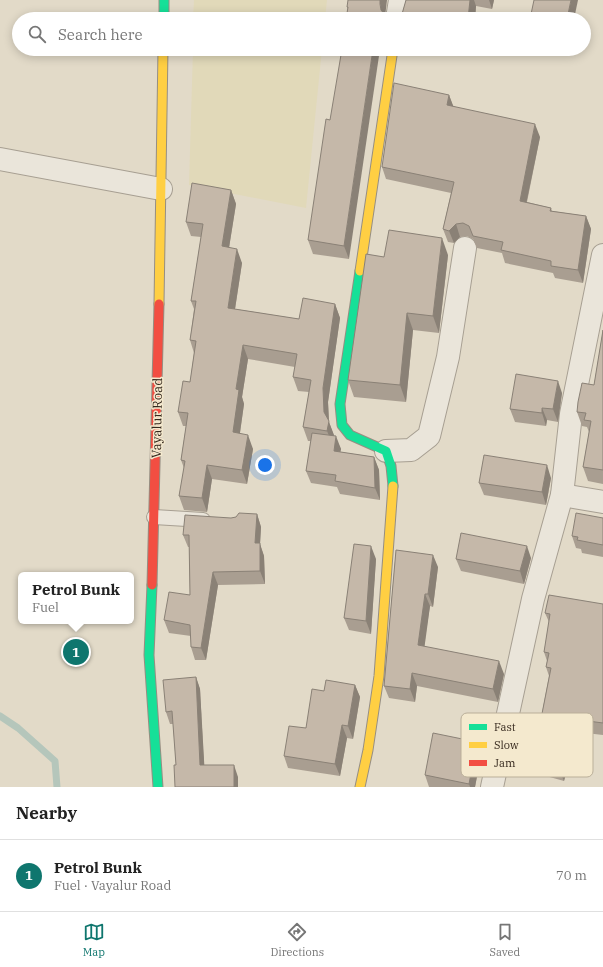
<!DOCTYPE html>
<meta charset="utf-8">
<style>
:root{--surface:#fff;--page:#f6f6f6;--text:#222;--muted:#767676;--line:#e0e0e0;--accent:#0f766e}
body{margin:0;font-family:"IBM Plex Serif",serif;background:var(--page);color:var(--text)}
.you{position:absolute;left:265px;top:465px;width:14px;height:14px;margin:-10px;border:3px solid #fff;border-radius:50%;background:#1a73e8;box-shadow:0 0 0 6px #1a73e833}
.badge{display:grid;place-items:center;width:26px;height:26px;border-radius:50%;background:var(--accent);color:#fff;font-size:13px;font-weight:700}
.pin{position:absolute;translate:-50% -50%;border:2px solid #fff;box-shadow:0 1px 4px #0006}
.popup{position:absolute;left:18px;top:572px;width:116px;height:52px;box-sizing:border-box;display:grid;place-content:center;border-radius:6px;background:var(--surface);filter:drop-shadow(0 1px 3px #0005);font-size:13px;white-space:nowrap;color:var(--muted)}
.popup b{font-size:15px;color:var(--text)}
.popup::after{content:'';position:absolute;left:50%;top:100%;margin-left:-8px;border:8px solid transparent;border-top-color:var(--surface)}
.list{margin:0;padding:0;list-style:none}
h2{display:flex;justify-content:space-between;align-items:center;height:52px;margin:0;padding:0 16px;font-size:17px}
h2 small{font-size:13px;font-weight:400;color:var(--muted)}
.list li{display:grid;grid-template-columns:26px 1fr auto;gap:12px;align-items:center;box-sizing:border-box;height:72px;padding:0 16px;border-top:1px solid var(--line)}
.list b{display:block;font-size:15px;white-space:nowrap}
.list p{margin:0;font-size:13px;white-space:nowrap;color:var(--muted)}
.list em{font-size:13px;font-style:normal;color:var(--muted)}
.icon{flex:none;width:22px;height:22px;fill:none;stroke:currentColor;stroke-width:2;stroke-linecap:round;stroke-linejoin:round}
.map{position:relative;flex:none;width:603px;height:787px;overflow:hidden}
.search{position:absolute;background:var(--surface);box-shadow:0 2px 10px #0003;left:12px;right:12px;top:12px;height:44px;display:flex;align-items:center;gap:10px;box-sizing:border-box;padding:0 14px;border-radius:22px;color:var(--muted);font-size:15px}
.sheet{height:124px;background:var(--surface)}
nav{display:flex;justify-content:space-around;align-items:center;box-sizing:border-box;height:56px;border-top:1px solid var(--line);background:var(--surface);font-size:11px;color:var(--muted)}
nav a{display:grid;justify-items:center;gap:2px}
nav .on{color:var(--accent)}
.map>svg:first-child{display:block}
.farmland{fill:#e1d9b9}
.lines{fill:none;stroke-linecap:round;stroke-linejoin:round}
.stream{stroke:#b5c6bb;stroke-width:7}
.lane-casing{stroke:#a79f92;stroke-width:16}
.street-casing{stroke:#a79f92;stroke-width:24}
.fast-casing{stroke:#968e82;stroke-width:11}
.slow-casing{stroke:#968e82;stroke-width:11}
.jam-casing{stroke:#968e82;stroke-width:11}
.lane{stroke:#eae5da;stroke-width:14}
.street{stroke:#eae5da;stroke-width:22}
.fast{stroke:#16e098;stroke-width:9}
.slow{stroke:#ffcf43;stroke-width:9}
.jam{stroke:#f24e42;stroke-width:9}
.wall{fill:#a99e91}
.shaded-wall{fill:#8a8176}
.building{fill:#c5b8a9;stroke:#8a8176}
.labels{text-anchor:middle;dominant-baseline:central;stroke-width:3;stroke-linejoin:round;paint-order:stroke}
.street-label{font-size:13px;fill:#34271c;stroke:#f4e9ce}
.key{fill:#f4e9ce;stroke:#baaf99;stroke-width:1}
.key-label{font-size:11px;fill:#34271c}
</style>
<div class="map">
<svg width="603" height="787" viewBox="0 0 603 787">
<rect width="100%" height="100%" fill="#e2dac8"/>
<g class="farmland">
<polygon points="194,0 327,0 325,19 193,19"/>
<polygon points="193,49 322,49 306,208 189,185"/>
</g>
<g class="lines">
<polyline class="stream" points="0,716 18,728 55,761 57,787"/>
<defs>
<polyline id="lane" points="154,517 203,520"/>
<g id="street">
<polyline points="397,19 400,0"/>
<polyline points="0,159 161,189"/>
<polyline points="386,451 411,450 429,436 448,357 465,248"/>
<polyline points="562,495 603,502"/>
<polyline points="492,787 533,599 562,495 571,414 603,255"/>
</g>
<g id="fast">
<polyline points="164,0 164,19"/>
<polyline points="360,271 340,404 342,425 350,435 386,451 391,466 393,486"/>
<polyline points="152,585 149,655 158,787"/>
</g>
<g id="slow">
<polyline points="360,271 393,49"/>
<polyline points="159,304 163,49"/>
<polyline points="360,787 368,750 379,676 393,486"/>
</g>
<polyline id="jam" points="152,585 159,304"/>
</defs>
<use href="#lane" class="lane-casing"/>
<use href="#street" class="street-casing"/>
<use href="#fast" class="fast-casing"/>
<use href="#slow" class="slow-casing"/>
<use href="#jam" class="jam-casing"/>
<use href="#lane" class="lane"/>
<use href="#street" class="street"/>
<use href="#fast" class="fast"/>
<use href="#slow" class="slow"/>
<use href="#jam" class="jam"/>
</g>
<g class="wall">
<polygon points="406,0 494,0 492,9 476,6 475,19 346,19 348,10 347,7 385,16 391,18 397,17 402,14"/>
<polygon points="533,49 568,49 567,56"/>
<polygon points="449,95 453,106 540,137 527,202 551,208 552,211 586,216 591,229 583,283 555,278 553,273 505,263 502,253 477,248 473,239 467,236 460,237 454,243 448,242 443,229 451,193 386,179 382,167"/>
<polygon points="330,120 349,259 313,254 308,240"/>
<polygon points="231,190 236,204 229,248 242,263 235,309 299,319 335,304 340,318 328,402 329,422 334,436 341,449 340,452 374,457 379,470 380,500 340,494 337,487 311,483 306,471 311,441 308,441 303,427 309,392 298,391 293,377 295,367 248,359 242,397 244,404 240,433 253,449 247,484 212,479 207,512 184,510 179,496 184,468 181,460 186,426 183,426 178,412 190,382 194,353 190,340 194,309 191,301 201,237 191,236 186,222"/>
<polygon points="448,255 439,333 413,330 406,402 354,397 348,380 384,257"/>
<polygon points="603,330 603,484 588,481 583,467 589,432 587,427 582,426 577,412 594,385"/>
<polygon points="562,393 558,422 547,420 546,426 515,422 510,409"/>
<polygon points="551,478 546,505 484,495 479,483"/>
<polygon points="257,514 261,527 260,544 264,556 265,584 218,585 206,660 195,660 191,647 191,636 169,633 164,620 190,595 189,547 188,547 183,535 231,518"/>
<polygon points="603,518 603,557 582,553 581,549 576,548 572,536"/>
<polygon points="396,550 438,567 433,607 430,606 424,646 504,674 498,702 417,686 415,702 389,698 384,686"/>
<polygon points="531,558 524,584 461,571 456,559"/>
<polygon points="376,559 371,634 349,630 344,618"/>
<polygon points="603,604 603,735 577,732 564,781 510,766 505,754 538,734 549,676 546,667 547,661 544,652 549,622 545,613"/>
<polygon points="196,677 200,689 204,765 238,777 176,765 173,724 170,724 166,712"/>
<polygon points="355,685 360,697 353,739 347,738 340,776 288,768 284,756 306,728 324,691"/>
<polygon points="481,755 475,787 429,787 425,775"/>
</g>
<g class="shaded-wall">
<polygon points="380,0 387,0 385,17 381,10 380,4"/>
<polygon points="470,0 474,0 476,6 475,19 468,19"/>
<polygon points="489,0 494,0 492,9"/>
<polygon points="571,0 578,0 574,19 567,19"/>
<polygon points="373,49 380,49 349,259 344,246"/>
<polygon points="564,49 568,49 567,56"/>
<polygon points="449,95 454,108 447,105"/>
<polygon points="535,124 540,137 524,214 520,201"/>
<polygon points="231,190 236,204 227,260 222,246"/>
<polygon points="586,216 591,229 583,283 578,270"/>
<polygon points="456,224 460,237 454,243 449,231"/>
<polygon points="442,238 448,255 439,333 433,316"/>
<polygon points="237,249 242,263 233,322 228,308"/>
<polygon points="335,304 340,318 328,402 329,422 334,435 333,445 327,431 324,412 323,388"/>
<polygon points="407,313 413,330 406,402 400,385"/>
<polygon points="243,345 248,359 242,397 244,404 238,446 233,432 236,389"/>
<polygon points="558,381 562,393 558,422 553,409"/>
<polygon points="542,408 547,420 546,426 542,413"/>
<polygon points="248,435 253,449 247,484 242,470"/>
<polygon points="336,436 341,449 338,463 334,451"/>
<polygon points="374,457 379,470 380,500 375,488"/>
<polygon points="207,465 212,479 207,512 202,498"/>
<polygon points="547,465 551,478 546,505 542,492"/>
<polygon points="257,514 261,527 260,544 264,556 265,584 260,571 255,543"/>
<polygon points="371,546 376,559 371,634 366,621"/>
<polygon points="527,546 531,558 524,584 520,571"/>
<polygon points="433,555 438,567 433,607 428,594"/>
<polygon points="213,572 218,585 206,660 201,648"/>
<polygon points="425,594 430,606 423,658 418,645"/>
<polygon points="499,661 504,674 498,702 493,689"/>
<polygon points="412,673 417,686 415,702 410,689"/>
<polygon points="196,677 200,689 205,777 200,765"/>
<polygon points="355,685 360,697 353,739 348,726"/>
<polygon points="573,719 577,732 564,781 559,769"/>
<polygon points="342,725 347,738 340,776 335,764"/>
<polygon points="477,742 481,755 475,787 470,787 469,784"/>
<polygon points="234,765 238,777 238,787 234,787"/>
</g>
<g class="building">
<polygon points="348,0 380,0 380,4 381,10 385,15 391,18 397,17 402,14 406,0 470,0 468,19 346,19 348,7 347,7"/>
<polygon points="534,0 571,0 567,19 530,19"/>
<polygon points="342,49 373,49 344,246 308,240 326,119 330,120"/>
<polygon points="394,83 449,95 447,105 535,124 520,201 551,208 550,211 586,216 578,270 551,266 551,261 501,250 503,242 473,236 469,226 463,223 456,224 449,231 443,229 454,182 382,167"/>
<polygon points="192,183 231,190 222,246 237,249 228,308 299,319 303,298 335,304 323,388 324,412 329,421 327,431 303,427 311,380 293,377 297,354 243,345 236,389 239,390 233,432 248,435 242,470 207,465 202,498 179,496 185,461 181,460 188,413 178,412 183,381 190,382 196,341 190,340 196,301 191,301 203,224 186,222"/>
<polygon points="389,230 442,238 433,316 407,313 400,385 348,380 366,254 384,257"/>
<polygon points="603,330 603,470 583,467 591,421 584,420 586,413 577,412 578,402 582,383 594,385"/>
<polygon points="516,374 558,381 553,409 542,408 542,413 510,409"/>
<polygon points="312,433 336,436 334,451 374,457 375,488 335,481 336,475 306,471"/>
<polygon points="484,455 547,465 542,492 479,483"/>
<polygon points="239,513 257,514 255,543 260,543 260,571 213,572 201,648 191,647 190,625 164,620 169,592 190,595 189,535 183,535 185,515 231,518 236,517"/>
<polygon points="576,513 603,518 603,545 577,540 578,537 572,536"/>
<polygon points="461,533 527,546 520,571 456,559"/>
<polygon points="354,544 371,546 366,621 344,618"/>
<polygon points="396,550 433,555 428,594 425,594 418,645 499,661 493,689 412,673 410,689 384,686"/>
<polygon points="549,595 603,604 603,723 573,719 559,769 505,754 513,727 538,734 551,668 546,667 549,653 544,652 550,614 545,613"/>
<polygon points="196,677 200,765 234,765 234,787 175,787 174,765 176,765 172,711 166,712 163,680"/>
<polygon points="326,680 355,685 348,726 342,725 335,764 284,756 289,726 306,728 312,689 324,691"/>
<polygon points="433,733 477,742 469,784 425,775"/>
</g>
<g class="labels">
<g class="street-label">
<text transform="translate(157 418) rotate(-89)">Vayalur Road</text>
</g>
</g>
<rect x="461" y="713" width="132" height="64" rx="6" class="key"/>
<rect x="469" y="724" width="18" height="6" fill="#16e098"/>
<rect x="469" y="742" width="18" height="6" fill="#ffcf43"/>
<rect x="469" y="760" width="18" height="6" fill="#f24e42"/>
<g class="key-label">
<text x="494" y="731">Fast</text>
<text x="494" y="749">Slow</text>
<text x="494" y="767">Jam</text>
</g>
</svg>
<div class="you"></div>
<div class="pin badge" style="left:76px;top:652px">1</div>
<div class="popup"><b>Petrol Bunk</b>Fuel</div>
<div class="search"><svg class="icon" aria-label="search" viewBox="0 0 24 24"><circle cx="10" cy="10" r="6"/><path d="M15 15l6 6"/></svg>Search here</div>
</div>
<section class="sheet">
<h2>Nearby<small></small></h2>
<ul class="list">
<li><span class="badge">1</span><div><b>Petrol Bunk</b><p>Fuel · Vayalur Road</p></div><em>70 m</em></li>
</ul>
</section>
<nav>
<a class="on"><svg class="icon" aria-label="map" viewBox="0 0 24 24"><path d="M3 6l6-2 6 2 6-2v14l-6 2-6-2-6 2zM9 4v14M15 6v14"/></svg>Map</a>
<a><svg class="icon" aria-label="directions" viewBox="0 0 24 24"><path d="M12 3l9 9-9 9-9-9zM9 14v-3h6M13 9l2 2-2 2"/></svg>Directions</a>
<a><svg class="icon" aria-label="saved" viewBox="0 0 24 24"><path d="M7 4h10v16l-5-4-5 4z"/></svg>Saved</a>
</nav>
